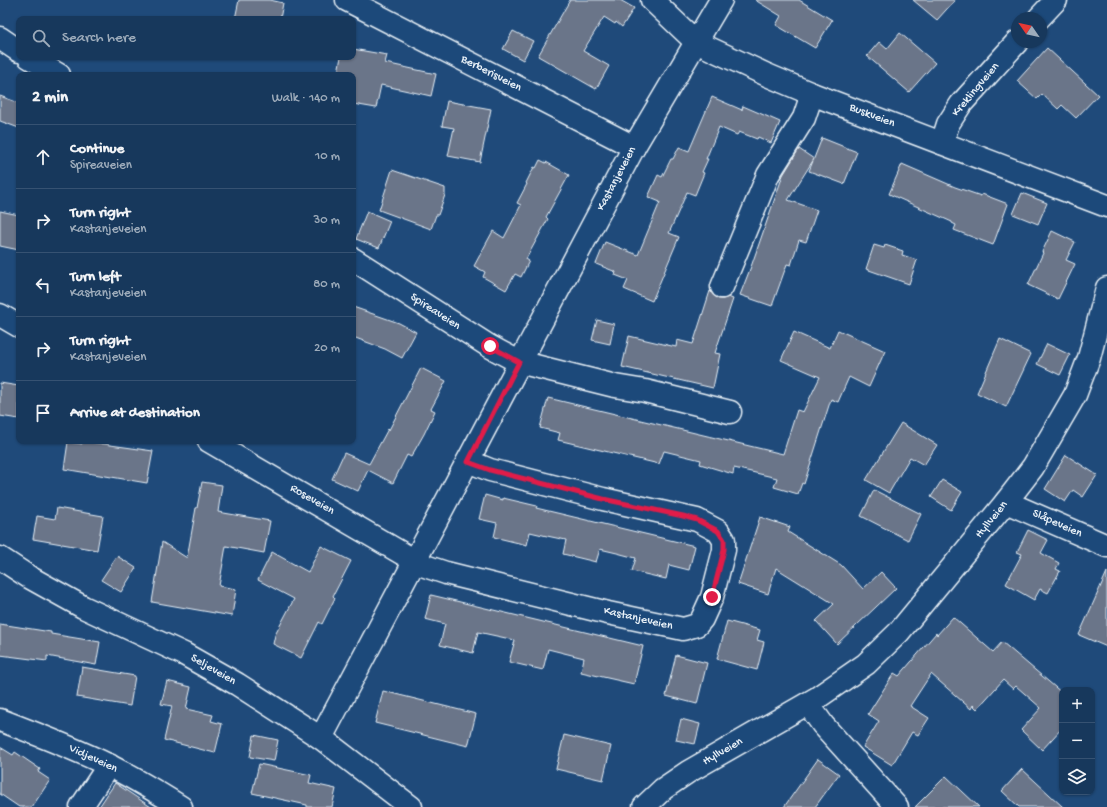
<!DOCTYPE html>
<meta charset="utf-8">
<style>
:root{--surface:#17385c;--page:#244365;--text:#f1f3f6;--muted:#9eacbb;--line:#365272}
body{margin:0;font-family:"Gochi Hand",sans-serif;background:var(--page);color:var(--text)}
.controls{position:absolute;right:12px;bottom:12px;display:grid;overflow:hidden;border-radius:8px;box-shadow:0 1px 3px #0004}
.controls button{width:36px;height:36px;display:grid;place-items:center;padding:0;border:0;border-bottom:1px solid var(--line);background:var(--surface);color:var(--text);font:20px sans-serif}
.compass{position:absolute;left:1011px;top:12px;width:36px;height:36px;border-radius:50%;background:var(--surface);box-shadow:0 1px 3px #0004;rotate:304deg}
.stop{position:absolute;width:12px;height:12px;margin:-9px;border:3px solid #e11d48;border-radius:50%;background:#fff}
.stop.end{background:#e11d48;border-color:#fff;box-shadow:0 1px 4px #0008}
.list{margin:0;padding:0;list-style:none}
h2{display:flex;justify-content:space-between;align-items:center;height:52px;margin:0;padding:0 16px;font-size:17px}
h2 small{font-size:13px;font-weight:400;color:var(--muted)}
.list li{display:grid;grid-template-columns:26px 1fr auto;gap:12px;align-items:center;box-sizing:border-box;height:64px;padding:0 16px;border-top:1px solid var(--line)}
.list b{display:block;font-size:15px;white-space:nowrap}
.list p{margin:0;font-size:13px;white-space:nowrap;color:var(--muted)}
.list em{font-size:13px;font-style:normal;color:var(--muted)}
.icon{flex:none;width:22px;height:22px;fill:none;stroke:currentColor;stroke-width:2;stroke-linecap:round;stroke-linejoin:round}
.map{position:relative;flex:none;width:1107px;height:807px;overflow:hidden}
.search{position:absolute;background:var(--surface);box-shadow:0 1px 3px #0004;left:16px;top:16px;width:340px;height:44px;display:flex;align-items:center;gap:10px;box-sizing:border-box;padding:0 14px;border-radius:8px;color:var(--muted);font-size:15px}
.panel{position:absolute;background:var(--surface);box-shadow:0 1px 3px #0004;left:16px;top:72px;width:340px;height:372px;border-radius:8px}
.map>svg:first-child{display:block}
.building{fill:#6a7489;stroke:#e8f1f8}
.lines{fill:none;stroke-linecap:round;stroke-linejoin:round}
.minor-casing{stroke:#e8f1f8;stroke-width:25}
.minor{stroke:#1f4a7a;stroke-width:22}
.route{stroke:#e11d48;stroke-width:5}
.labels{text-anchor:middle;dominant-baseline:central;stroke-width:3;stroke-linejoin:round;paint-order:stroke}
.street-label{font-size:12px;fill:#e8f1f8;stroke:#1f4a7a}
</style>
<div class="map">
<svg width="1107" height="807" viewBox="0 0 1107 807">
<rect width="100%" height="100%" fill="#1f4a7a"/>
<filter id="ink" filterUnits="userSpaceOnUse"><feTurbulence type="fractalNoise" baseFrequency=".025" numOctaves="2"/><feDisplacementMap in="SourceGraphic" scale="8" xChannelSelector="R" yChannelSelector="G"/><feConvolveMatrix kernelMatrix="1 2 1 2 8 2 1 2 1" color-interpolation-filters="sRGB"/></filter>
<g filter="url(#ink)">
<g class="building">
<polygon points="239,0 270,0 283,3 280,19 235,19"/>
<polygon points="570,0 620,0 634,8 622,27 616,22 615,24 604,17 583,51 609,66 596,89 538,56"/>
<polygon points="755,0 799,0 832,20 815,48 776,25 781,16"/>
<polygon points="913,0 955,0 937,20"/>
<polygon points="513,31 533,41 523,60 503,49"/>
<polygon points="900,33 935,63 909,92 867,56 879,42 887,49"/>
<polygon points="1047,48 1098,95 1076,118 1062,105 1058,109 1042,94 1037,99 1017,81"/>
<polygon points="353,49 387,55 385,63 436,74 431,96 381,85 376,108 353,104 353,75 338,72 341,57 353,57"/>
<polygon points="0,96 19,103 19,128 0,121"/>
<polygon points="712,97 742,110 743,106 780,122 771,143 758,137 757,139 739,132 737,135 719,127 706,159 708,159 702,172 704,173 695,195 687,192 669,233 679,237 652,301 624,289 628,280 615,275 616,272 596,264 605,242 638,255 660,202 648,197 658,175 662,177 671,159 673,159 679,147 689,151"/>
<polygon points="447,101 491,109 480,162 448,156 454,128 442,126"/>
<polygon points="822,138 857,152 844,184 809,171"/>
<polygon points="799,149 814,159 788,200 817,210 806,242 799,240 791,265 787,264 772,306 740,295 752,264 783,175"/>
<polygon points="540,160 546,163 546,162 569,175 546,217 548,219 526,259 529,261 521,277 515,274 506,290 483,277 485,272 474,266 493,231 504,238 521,205 517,203 527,184 526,183 534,167 536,168"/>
<polygon points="902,164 955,187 981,196 982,194 1008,204 993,245 954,230 956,225 952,223 952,222 889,194"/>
<polygon points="392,170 445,188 445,195 438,215 436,215 431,229 379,210"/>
<polygon points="1022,193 1047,203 1038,224 1013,214"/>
<polygon points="0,211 19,215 19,250 0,246"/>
<polygon points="367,211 390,221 379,248 356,239"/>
<polygon points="1052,231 1075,242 1066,260 1075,264 1058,299 1028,285 1043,253 1042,252"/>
<polygon points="874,245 884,248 885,245 903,251 902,255 917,260 909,284 866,269"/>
<polygon points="710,291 718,299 723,299 728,297 733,299 715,353 720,354 713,388 622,367 629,336 676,347 677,340 693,344"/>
<polygon points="353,307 399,323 416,332 402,358 385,349 353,337"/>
<polygon points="597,320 614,324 610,344 592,340"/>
<polygon points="838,330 885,351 869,387 849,377 838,402 831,399 804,484 802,483 798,494 774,487 777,478 734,468 733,474 700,464 701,460 664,451 659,464 558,440 560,433 540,428 548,398 783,454 797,410 803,412 820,377 781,360 794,332 830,348"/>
<polygon points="1000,339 1031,354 1006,407 977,393"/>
<polygon points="1047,344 1070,355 1060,375 1037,364"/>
<polygon points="421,368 446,381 431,409 435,411 424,434 411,457 407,455 393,483 368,470 358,491 332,479 344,453 369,464 388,429 389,430"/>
<polygon points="0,383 19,386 19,419 0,416"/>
<polygon points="901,423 937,445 924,465 910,457 889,493 866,480"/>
<polygon points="82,441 153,451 147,483 64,469 68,442 82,444"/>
<polygon points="1066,455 1097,475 1083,497 1073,490 1065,502 1045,489"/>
<polygon points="942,480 962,492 951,510 931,497"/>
<polygon points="202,482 222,485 218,512 270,521 264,553 226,546 219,586 236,589 232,616 152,602 162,542 187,558 196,508 197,508"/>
<polygon points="874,490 921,514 908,540 861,516"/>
<polygon points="485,495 503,500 503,498 537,506 536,508 695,546 689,570 669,565 666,579 632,571 636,558 617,553 600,549 596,562 563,554 566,540 547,536 530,532 527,545 494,537 497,523 479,519"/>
<polygon points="57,508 103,516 97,550 33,539 37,516 55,519"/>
<polygon points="760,517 790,527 788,532 841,565 863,589 881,572 896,588 837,644 816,621 834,604 776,568 768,594 738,584"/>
<polygon points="1028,530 1048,540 1041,553 1059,563 1056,569 1060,571 1048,593 1040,589 1034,600 1006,584 1022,554 1017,552"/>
<polygon points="321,546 351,561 333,596 335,598 322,624 319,622 301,658 273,644 275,635 294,599 258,580 272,552 308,572"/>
<polygon points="117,556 136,568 121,592 101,580"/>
<polygon points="1107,572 1107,647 1079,635"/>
<polygon points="431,595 643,646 634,684 581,672 584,658 548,649 543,670 509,662 515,640 478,632 473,653 440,645 445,624 425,619"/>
<polygon points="953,617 993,652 1002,642 1062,693 1062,728 1042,750 1021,730 1041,708 1016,686 1013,689 1003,680 977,709 973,705 971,709 931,674 910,706 929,718 918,735 912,732 892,765 863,747 879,721 868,714 894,673 899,676 936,633 937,635"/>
<polygon points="727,621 760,630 757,640 764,642 757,670 717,659"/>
<polygon points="0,624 51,632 51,634 100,642 96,665 47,656 47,661 0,655"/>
<polygon points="676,655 707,663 697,704 666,696"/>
<polygon points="82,667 135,676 130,706 77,697"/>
<polygon points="167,681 191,687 186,709 213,715 211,721 222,724 215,753 164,740 172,706 161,704"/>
<polygon points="383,691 476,714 468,746 375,723"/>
<polygon points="681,719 700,724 695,744 676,740"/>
<polygon points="254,735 278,740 274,761 250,757"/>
<polygon points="564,735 611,746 603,780 556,769"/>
<polygon points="0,747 13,755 15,752 40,769 38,772 50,780 32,807 19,807 0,794"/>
<polygon points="818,759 839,774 815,807 784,807"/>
<polygon points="259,764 311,775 309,783 336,789 332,807 307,807 307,805 252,793"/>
<polygon points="1022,769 1063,807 1019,807 1002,791"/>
<polygon points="946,776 979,807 915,807"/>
<polygon points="115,783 151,807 99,807"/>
</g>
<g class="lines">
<defs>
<g id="minor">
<polyline points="347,0 634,147"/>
<polyline points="652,0 696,42 767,75 812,94 1107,206"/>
<polyline points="1039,18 1056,0"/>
<polyline points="0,38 19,51"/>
<polyline points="29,57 59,75"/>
<polyline points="942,143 948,124 961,104 1017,42"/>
<polyline points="353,259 489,346 519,362 615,386 645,391 730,412"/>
<polyline points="722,287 768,175 804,118 812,94"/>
<polyline points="0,315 19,326"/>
<polyline points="209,441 422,565 446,573 608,613 683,629 697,625 702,619 712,597 724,550 724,540 718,531 697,520 603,499 490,470 468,461"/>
<polyline points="1006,502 1107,546"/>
<polyline points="0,558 29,577 83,607 184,654 237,684 321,738 411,807"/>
<polyline points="808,704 823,725 897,807"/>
<path d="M0,720C37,734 74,748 110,766C134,778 157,792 181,807"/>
<polyline points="321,738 634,147 721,0"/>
<polyline points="81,807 109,765"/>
<polyline points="644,807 663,789 688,772 817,698 866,664 899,632 1006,502 1033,467 1075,395 1089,358 1107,288"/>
</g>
</defs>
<use href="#minor" class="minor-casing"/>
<use href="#minor" class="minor"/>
</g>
</g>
<g class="lines" filter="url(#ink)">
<polyline class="route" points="490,346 519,362 468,462 490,470 603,499 683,516 697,520 718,531 724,540 724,550 712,597"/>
</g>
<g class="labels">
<g class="street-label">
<text transform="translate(491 74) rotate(27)">Berberisveien</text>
<text transform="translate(976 90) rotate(-50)">Kreklingveien</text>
<text transform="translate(872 116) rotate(21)">Buskveien</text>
<text transform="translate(617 179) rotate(-62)">Kastanjeveien</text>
<text transform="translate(435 312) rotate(33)">Spireaveien</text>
<text transform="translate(312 500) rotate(30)">Roseveien</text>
<text transform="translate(992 520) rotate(-51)">Hyllveien</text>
<text transform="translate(1057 524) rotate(24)">Slåpeveien</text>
<text transform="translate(638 619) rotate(13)">Kastanjeveien</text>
<text transform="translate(213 670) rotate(30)">Seljeveien</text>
<text transform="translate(723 752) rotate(-30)">Hyllveien</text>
<text transform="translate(93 759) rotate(25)">Vidjeveien</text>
</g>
</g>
</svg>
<div class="controls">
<button>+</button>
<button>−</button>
<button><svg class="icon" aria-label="layers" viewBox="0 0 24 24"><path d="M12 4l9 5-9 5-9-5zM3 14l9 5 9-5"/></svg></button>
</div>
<svg class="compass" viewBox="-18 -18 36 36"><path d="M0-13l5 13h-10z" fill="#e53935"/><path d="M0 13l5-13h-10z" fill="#9eacbb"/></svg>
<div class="stop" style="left:490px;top:346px"></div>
<div class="stop end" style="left:712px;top:597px"></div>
<div class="search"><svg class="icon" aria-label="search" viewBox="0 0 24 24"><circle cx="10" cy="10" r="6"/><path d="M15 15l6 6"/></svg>Search here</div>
<section class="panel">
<h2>2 min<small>Walk · 140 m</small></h2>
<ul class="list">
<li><svg class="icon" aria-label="ahead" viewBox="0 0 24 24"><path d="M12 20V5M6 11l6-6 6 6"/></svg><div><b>Continue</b><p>Spireaveien</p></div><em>10 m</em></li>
<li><svg class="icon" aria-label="right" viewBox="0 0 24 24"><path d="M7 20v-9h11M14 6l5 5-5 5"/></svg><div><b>Turn right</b><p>Kastanjeveien</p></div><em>30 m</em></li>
<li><svg class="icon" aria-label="left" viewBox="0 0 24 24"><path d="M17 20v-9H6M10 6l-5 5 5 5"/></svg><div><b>Turn left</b><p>Kastanjeveien</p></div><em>80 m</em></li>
<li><svg class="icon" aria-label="right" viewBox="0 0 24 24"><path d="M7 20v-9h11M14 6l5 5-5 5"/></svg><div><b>Turn right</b><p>Kastanjeveien</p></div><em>20 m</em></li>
<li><svg class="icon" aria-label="arrive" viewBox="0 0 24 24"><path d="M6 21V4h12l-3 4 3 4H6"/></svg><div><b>Arrive at destination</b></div></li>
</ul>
</section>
</div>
